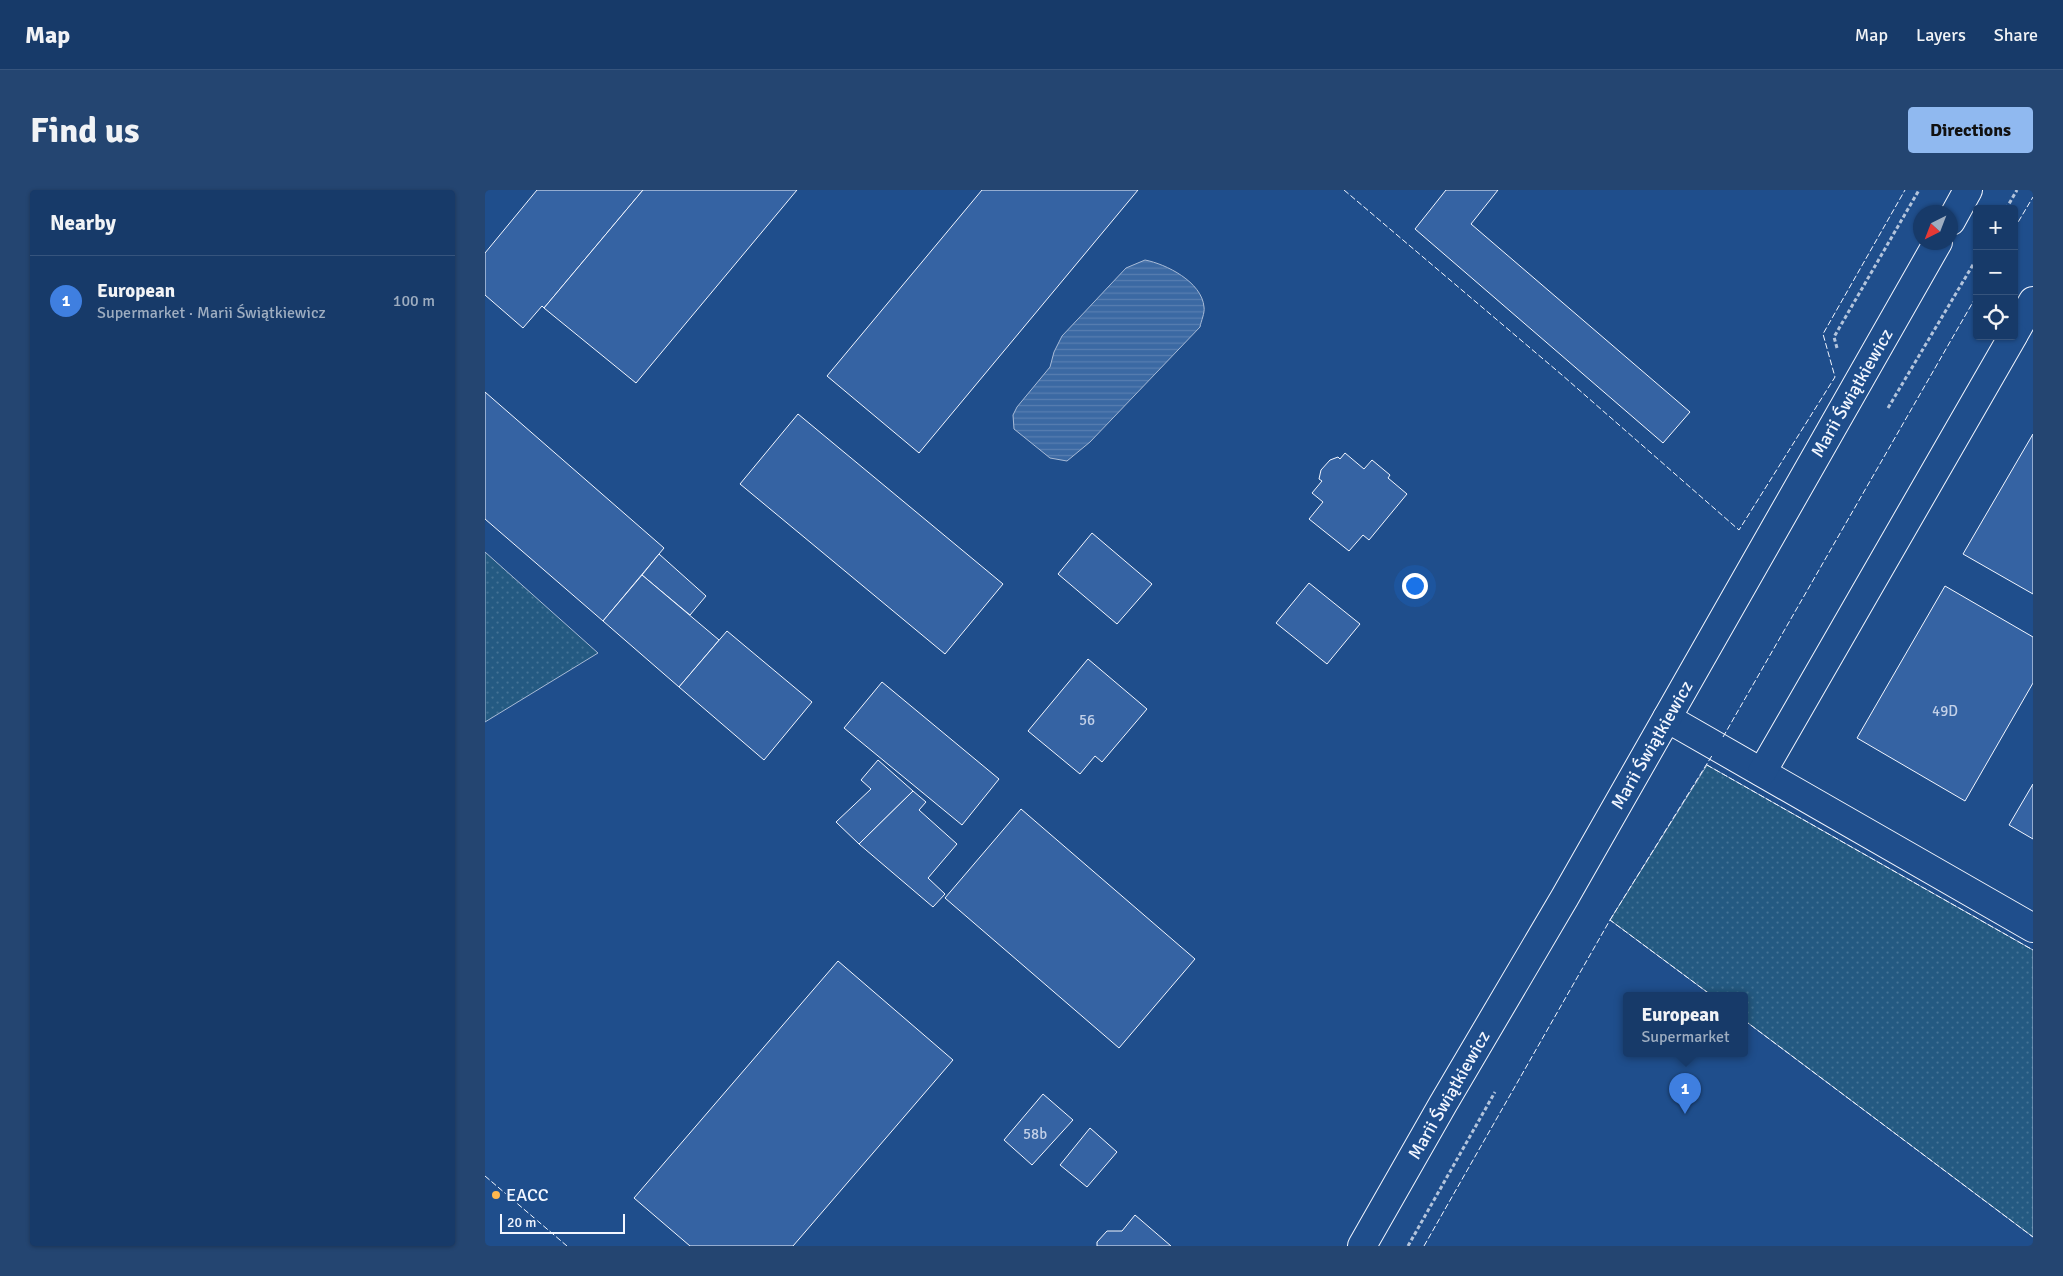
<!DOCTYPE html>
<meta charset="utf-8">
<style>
:root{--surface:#173a69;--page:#244571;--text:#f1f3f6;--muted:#9eadc0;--line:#36547d;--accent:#90b9f0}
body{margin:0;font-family:Signika,sans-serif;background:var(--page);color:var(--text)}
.controls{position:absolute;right:15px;top:15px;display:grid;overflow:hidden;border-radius:5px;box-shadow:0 1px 4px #0004}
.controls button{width:45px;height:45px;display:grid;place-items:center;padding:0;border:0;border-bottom:1px solid var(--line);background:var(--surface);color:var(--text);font:25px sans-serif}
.compass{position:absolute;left:1428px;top:15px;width:45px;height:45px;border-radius:50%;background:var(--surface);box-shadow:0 1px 4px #0004;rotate:222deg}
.scale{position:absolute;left:15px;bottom:12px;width:125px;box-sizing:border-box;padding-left:5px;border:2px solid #f2f6ff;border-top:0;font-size:14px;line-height:18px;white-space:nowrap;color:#f2f6ff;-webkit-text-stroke:4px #1f4e8c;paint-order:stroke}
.you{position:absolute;left:929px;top:395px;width:18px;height:18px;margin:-12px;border:4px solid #fff;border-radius:50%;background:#1a73e8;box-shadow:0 0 0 8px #1a73e833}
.badge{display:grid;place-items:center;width:32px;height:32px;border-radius:50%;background:var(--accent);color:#fff;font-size:16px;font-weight:700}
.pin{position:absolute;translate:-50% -41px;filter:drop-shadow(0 1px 2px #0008)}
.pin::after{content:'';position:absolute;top:26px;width:18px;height:15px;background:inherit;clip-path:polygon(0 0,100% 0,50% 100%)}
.popup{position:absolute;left:1138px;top:802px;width:125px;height:65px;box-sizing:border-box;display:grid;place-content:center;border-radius:5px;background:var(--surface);filter:drop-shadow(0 1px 4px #0005);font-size:16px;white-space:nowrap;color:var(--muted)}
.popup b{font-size:19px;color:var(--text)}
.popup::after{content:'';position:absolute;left:50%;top:100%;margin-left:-10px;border:10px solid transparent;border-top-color:var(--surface)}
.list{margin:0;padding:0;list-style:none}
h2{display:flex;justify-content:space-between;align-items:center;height:65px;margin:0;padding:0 20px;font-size:21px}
h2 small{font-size:16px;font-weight:400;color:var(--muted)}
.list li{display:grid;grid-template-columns:32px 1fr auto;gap:15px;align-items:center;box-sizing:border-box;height:90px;padding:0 20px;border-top:1px solid var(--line)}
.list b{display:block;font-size:19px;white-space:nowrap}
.list p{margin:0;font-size:16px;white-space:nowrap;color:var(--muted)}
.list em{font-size:16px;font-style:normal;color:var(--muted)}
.icon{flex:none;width:28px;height:28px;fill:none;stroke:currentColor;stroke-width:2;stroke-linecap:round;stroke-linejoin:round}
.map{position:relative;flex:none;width:1548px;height:1056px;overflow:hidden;border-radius:5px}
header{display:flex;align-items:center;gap:30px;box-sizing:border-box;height:70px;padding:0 25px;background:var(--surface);border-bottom:1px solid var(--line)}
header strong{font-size:24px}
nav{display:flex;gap:28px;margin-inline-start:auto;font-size:18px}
.intro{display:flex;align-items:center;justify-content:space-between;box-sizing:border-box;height:120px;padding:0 30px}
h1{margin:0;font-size:35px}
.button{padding:12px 22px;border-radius:5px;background:var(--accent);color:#111;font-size:18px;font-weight:700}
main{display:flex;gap:30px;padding:0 30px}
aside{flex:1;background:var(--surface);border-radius:5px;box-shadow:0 1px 4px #0004}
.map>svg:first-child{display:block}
.grass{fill:url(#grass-dots);stroke:#a8bbd7}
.water{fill:url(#water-rules);stroke:#a8bbd7}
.building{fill:#3563a3;stroke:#f2f6ff}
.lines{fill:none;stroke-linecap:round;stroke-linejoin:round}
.minor-casing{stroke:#f2f6ff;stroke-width:30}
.path{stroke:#b3c4dc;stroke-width:3;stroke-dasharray:4 2.5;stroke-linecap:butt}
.minor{stroke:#1f4e8c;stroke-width:28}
.fence{stroke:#f2f6ff;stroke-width:1;stroke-dasharray:6 2.5;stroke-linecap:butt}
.poi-dot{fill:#ffb74d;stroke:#1f4e8c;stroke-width:2}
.labels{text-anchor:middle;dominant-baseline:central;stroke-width:4;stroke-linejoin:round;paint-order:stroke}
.number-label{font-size:15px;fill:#c3d1e8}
.street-label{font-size:18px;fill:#f2f6ff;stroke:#1f4e8c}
.poi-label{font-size:18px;fill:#f2f6ff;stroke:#1f4e8c;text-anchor:start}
</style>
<header>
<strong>Map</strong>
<nav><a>Map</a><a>Layers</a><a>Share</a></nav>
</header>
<div class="intro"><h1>Find us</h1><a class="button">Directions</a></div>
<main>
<aside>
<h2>Nearby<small></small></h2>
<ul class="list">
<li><span class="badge" style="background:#3f7fe0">1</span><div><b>European</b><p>Supermarket · Marii Świątkiewicz</p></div><em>100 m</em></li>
</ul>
</aside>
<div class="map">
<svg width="1548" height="1056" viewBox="0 0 1548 1056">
<defs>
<pattern id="grass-dots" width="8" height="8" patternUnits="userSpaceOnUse" patternTransform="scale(1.25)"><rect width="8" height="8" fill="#245a82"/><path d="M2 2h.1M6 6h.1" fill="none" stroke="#447295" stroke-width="1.8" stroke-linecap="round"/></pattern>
<pattern id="water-rules" width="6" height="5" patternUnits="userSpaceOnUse" patternTransform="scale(1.25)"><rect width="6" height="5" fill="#3b69a3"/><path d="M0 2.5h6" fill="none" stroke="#587fb1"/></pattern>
</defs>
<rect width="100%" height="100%" fill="#1f4e8c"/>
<g class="grass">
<polygon points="0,362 113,463 0,532"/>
<polygon points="1222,575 1548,760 1548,1047 1259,830 1259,805 1226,805 1125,730"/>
</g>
<path class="water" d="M660,70C681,74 717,92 719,117C720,123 716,131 715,137L605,252L582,271L565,268L529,239L528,225L532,217L565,177L569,162L577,146L641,78Z"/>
<g class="building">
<polygon points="52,0 158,0 59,118 57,116 38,138 0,105 0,63"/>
<polygon points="158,0 312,0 151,193 59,118"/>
<polygon points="497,0 653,0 434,263 342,186"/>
<polygon points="961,0 1013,0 986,34 1205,222 1178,253 930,39"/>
<polygon points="0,202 179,358 118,431 0,329"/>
<polygon points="313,224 518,394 460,464 255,294"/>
<polygon points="1548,244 1548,404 1478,364"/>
<polygon points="860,263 879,279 887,270 905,285 903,288 922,304 884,350 878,345 864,361 824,329 838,312 827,303 837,291 834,289 836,280 845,270 853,267 855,269"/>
<polygon points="607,343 667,394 632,434 573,384"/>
<polygon points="174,364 221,406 205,425 157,385"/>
<polygon points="157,385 234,450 194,497 118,431"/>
<polygon points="824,393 875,434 842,474 791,433"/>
<polygon points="1460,396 1548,447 1548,493 1480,611 1372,548"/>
<polygon points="242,441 327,512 279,570 194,497"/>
<polygon points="603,469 662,519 617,572 610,566 595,584 543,541"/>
<polygon points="397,492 514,589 477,635 359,538"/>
<polygon points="393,570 428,601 374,654 351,632 386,599 376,590"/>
<polygon points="1548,594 1548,649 1524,635"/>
<polygon points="428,601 441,612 434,620 472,654 443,688 460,704 448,717 374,654"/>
<polygon points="536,619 710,769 634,858 460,708"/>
<polygon points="353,771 468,870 308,1056 205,1056 149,1008"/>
<polygon points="558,904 588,930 547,975 519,950"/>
<polygon points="605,938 632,962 602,997 575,975"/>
<polygon points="650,1025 686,1056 612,1056 612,1052 622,1041 637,1041"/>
</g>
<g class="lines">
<defs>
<g id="minor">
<polyline points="1466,31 1483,0"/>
<polyline points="1529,144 1548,111"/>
<polyline points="1182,528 1548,738"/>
<polyline points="1277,582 1528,146"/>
<polyline points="877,1056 958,914 1080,707 1453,52"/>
</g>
</defs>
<use href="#minor" class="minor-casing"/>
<g class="path">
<polyline points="1521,19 1532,0"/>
<polyline points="1352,158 1349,147 1434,0"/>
<polyline points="1403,218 1492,68"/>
<polyline points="923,1056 1010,902"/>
</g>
<use href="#minor" class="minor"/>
<g class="fence">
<polyline points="859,0 1077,185 1254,340 1350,187 1338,144 1420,0"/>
<polyline points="1529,39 1548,7"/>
<polyline points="1238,547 1492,105"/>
<polyline points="1222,575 1548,760"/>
<polyline points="1125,730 1228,564"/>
<polyline points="1259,830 1548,1047"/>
<polyline points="0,986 82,1056"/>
<polyline points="939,1056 1125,730 1226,805"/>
</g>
</g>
<circle class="poi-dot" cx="11" cy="1005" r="5"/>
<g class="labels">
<g class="number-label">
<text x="1460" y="521">49D</text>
<text x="602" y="530">56</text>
<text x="550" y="944">58b</text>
</g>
<g class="street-label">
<text transform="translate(1367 203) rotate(-60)">Marii Świątkiewicz</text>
<text transform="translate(1167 555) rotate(-60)">Marii Świątkiewicz</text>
<text transform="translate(964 905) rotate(-60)">Marii Świątkiewicz</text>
</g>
<g class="poi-label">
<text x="21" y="1005">EACC</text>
</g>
</g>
</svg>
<div class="controls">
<button>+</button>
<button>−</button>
<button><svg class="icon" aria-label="locate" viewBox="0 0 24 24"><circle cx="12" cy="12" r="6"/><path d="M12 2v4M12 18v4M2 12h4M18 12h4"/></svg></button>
</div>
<svg class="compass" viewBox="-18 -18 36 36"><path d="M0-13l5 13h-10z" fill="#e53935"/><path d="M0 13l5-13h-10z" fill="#9eadc0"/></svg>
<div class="scale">20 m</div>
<div class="you"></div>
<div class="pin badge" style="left:1200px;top:924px;background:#3f7fe0">1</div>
<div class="popup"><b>European</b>Supermarket</div>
</div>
</main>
